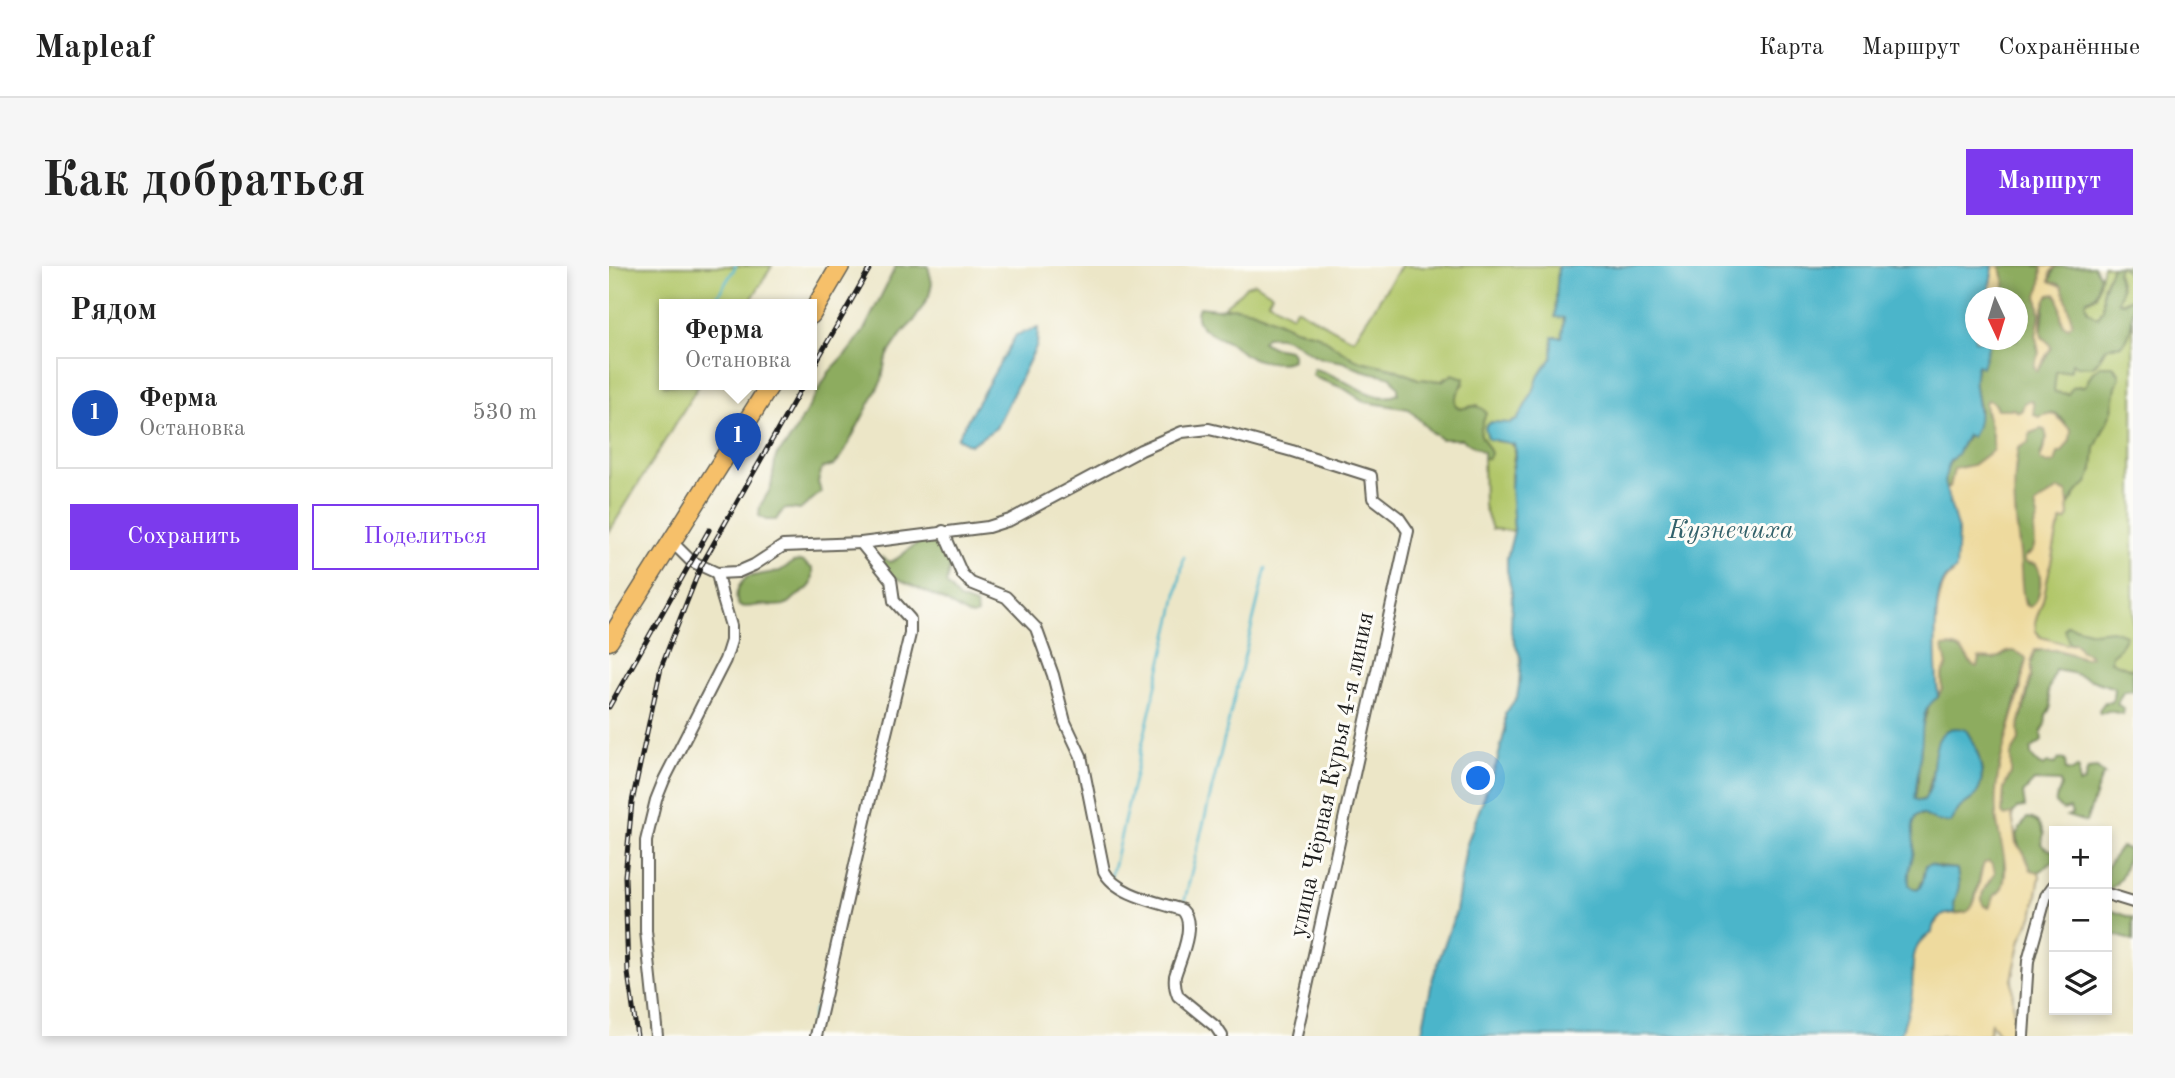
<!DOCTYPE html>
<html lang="ru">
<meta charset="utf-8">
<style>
:root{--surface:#fff;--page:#f6f6f6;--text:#222;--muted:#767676;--line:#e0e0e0;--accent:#7c3aed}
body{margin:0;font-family:"Old Standard TT",serif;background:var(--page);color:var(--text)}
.controls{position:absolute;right:21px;bottom:21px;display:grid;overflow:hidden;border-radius:0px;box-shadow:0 4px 10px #0003}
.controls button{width:63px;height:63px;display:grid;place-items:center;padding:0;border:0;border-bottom:2px solid var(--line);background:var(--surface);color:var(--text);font:35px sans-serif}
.compass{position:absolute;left:1356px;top:21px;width:63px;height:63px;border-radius:50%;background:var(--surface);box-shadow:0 4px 10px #0003;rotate:176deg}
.you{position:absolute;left:870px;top:513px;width:24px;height:24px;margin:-18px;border:5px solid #fff;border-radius:50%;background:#1a73e8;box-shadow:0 0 0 10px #1a73e833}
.badge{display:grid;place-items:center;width:46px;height:46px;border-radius:50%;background:var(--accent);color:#fff;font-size:23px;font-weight:700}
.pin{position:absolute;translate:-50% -58px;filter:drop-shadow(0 2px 4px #0008)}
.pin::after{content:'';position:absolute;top:37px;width:24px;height:21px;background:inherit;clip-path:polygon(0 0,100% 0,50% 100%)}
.popup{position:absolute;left:50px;top:33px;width:158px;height:91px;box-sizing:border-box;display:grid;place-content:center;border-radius:0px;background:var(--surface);filter:drop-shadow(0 2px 5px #0005);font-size:23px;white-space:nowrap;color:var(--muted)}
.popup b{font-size:26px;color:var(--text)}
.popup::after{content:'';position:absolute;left:50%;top:100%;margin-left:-14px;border:14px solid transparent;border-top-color:var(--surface)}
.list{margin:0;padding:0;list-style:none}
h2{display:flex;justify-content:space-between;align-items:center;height:91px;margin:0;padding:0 28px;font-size:30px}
h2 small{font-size:23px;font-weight:400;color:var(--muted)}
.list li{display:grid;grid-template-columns:46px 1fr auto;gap:21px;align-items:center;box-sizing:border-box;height:112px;margin:0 14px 14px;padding:0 14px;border:2px solid var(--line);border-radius:0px}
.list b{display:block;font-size:26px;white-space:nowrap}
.list p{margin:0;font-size:23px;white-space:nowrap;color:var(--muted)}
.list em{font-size:23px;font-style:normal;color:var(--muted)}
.actions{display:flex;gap:14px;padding:21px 28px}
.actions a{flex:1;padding:16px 0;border:2px solid var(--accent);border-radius:0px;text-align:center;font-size:24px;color:var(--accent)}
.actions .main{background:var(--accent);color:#fff}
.icon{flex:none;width:38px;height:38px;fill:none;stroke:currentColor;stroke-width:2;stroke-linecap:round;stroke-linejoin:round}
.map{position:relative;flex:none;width:1524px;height:770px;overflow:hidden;border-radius:0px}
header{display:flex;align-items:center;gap:42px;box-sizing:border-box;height:98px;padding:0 35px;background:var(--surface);border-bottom:2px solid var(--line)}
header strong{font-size:33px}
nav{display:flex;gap:38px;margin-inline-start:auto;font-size:24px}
.intro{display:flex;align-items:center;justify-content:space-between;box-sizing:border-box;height:168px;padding:0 42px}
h1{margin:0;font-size:49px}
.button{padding:18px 32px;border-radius:0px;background:var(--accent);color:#fff;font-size:24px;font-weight:700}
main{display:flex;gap:42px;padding:0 42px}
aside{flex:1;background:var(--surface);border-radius:0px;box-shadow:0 4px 10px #0003}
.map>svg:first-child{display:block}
.green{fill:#b2c76b;stroke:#677244;stroke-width:2}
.forest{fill:#8dac5f;stroke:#54643e;stroke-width:2}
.sand{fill:#eeda9e;stroke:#857b5d;stroke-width:2}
.water{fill:#4cb5ca;stroke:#346873;stroke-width:2}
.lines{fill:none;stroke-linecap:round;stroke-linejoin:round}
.stream{stroke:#4cb5ca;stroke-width:2.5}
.street-casing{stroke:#656358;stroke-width:14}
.primary-casing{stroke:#656358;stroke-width:21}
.street{stroke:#fff;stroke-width:10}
.primary{stroke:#f6c06b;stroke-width:18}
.rail-casing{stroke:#1c1c1c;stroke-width:5}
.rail{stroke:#fdfcf7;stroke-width:2.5;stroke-dasharray:8;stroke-linecap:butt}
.labels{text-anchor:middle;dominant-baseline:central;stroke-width:6;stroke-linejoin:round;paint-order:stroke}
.street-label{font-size:24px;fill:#1c1c1c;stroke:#fdfcf7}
.water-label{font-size:26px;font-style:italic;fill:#32616a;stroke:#fdfcf7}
</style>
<header>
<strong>Mapleaf</strong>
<nav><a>Карта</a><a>Маршрут</a><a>Сохранённые</a></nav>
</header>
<div class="intro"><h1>Как добраться</h1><a class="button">Маршрут</a></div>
<main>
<aside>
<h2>Рядом<small></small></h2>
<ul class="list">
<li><span class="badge" style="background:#1a4fb4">1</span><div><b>Ферма</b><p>Остановка</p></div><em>530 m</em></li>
</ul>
<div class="actions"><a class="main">Сохранить</a><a>Поделиться</a></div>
</aside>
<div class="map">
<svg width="1524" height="770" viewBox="0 0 1524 770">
<rect width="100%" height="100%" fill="#fdfcf7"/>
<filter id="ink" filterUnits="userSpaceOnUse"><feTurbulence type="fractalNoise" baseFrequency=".0143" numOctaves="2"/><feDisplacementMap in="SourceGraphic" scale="14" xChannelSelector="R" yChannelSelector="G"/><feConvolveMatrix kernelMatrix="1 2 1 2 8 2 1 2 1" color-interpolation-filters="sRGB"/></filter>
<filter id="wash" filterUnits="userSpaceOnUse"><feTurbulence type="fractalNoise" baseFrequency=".00686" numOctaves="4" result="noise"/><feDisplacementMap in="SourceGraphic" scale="28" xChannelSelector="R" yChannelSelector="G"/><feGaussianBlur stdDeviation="1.57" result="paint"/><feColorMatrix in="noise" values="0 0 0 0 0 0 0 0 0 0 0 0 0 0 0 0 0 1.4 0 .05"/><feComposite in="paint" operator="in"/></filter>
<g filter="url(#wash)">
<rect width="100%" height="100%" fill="#ece6c7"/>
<g class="green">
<polygon points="0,0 163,0 139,39 55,39 55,119 90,119 0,266"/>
<path d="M792,0H949L946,50L955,51L953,71H944L943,92L930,110L924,126L908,154L901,157L882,156L876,161L886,175L901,177L906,182L902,210L905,265L883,263L875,240L874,193L880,192C880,174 863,171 875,152L869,139L850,143L846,139L847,127L855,118L837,111L833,115L809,113L783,102L760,98L737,89L707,68L685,63L653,48L614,42C622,34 630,30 637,20L646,17L663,28L659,35L683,49L687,42L739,71L745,73Z"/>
<path d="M1494,0H1503L1494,21V43L1489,52L1479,45L1476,36C1480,34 1484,33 1487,30C1489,27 1492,6 1494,0Z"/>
<polygon points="1513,0 1523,9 1524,31 1511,37 1509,34 1512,21 1508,6 1510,1"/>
<polygon points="1524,55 1524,404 1432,371 1427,365 1426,356 1434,334 1449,263 1453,254 1460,250 1459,240 1470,223 1510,106 1504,100 1491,100 1483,107 1476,120 1464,121 1459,128 1446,126 1445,124 1447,106 1461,105 1463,97 1483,101 1488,97 1498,81 1507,79"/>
</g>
<g class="forest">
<path d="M287,0H319L323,17L320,30L305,55L294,66L280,87L276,96L273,114L233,190L225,199L213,202L209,216L212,226L191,244C176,242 176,240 167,254H157L150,250L151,240L162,222L167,190L181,174L220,106L238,87L254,66Z"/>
<path d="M1391,0H1433L1432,19L1428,29L1431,47L1428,81L1430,87L1428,105L1442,82L1432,69L1436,34L1442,28H1447C1454,38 1449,48 1455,59L1462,51L1451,18L1442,17L1441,15L1446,1L1485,0L1491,10C1487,23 1493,28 1478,34C1474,44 1482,47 1489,52L1494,43V24L1503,0H1524V27C1517,14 1524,13 1513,0L1510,1L1508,6L1512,23L1509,36L1514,37L1524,31C1524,44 1524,73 1512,79C1506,81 1502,78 1496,83C1490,89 1490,96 1483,101L1468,100L1463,97L1462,104L1447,106L1445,124L1446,126L1459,128L1464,121L1476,120L1483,107L1491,100H1504L1511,110L1507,121L1503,145L1486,182L1484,204L1478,217L1468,226L1459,240L1458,227L1447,225L1426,239L1429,251L1425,262L1426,278L1423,286L1417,289L1419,297L1427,298C1433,309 1434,339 1418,342L1413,326L1410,279L1404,227L1409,181L1419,177L1421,167L1432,163L1436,164L1438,172L1431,190L1447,193L1449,187L1453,186L1461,174C1459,163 1454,145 1440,148C1436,149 1432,151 1428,151L1423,143L1424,136L1410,146L1404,143H1388L1385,137L1376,144L1382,160L1384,184L1364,199L1349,202L1341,221L1336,223C1333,200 1345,193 1355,176C1361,167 1365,155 1371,145C1367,129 1363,115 1368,99L1373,100L1380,74H1408V32L1388,31L1394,9Z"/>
<path d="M590,41L608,43L626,41L643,44L685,63L707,68L747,94L783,102L809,113L833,115L844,108L855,112C855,122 845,127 846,139L851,143C860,141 871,136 877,147C868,175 870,162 882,187L880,192L874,193V186L852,173H832L822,166L800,143L756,136L734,122L710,113L703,109L705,103C730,106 764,141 789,128V122L782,111C771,108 760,107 750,103C744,101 740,98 734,96C727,94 720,94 712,92C692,85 682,67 657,71L653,76L663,81L680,84L683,88V94C672,100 646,95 635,88C631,85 627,80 622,78C608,70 580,62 590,41Z"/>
<path d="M312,276L327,277L338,286L341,300L337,318L350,333L367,339L368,348L364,350L359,349L330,332L283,310L273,297V291L281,296C292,293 299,281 312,276Z"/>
<path d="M193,295L204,303C205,320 201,322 188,330C183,333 182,338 175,339C167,341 160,339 152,339C144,340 138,342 130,340C124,329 129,319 138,311L171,305L184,296Z"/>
<path d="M1458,359L1484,366L1503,364L1517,369L1509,384L1503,389L1502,395L1524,404V426L1520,425L1514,426L1508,438L1515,443L1514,448L1500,445L1491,448L1490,444L1496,436H1503L1504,434L1505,422L1463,407L1446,404L1439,426L1442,441L1437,449L1436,460L1432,467L1433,475L1422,483V489L1430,499L1434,500L1439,497L1446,498L1450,493L1456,494L1457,504L1464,505L1468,501L1470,503V518L1475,516L1479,503L1488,502L1496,509L1493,510L1477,556L1458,550L1463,548L1461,542L1454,544C1440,536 1450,530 1452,520L1451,516L1425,515L1414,527L1416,541L1408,542L1402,550H1396L1393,547L1395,522L1402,507V489L1410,474L1409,464L1418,431L1422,409V397L1425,386C1439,380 1459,387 1473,392L1480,388L1472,385L1466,377H1460L1455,363Z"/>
<path d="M1339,379L1354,385L1363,399L1369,397L1370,392C1374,392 1378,393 1383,393C1398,392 1398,377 1417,391V396L1391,497L1387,527L1388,556L1395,584V612L1394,622L1386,629L1380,642L1375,640C1368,627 1379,619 1386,607L1373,602L1364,639L1362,643L1358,646L1346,647L1345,638L1350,620L1348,603L1317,599L1314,614L1309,623L1303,622L1300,619L1299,605L1305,585L1303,558L1308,549H1319L1322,553L1342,557C1345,552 1347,546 1351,542C1354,538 1361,536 1364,532C1382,513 1369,482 1357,464L1336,465C1321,486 1327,511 1315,534L1310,535L1306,533L1309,514L1310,494L1312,484V465L1321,437L1329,431L1333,422L1334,381Z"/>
<path d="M1418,552C1427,552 1433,560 1435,568L1432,578L1436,582L1445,585V595L1430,606L1422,604C1418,595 1404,574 1408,567C1411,562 1415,557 1418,552Z"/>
<path d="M1512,581L1519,583C1519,597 1512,619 1498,624V600Z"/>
<polygon points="1498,643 1524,652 1524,675 1498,666"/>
</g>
<g class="sand">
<polygon points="1384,0 1391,0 1396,17 1395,23 1390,25 1388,31 1379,32"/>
<path d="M1433,0H1447L1442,6L1441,15L1453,20C1457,32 1461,44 1463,57L1459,61L1455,59C1449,48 1454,38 1447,28L1440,29C1432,38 1431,60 1433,71L1440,77L1442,82L1428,105L1426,104L1425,99L1430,87L1427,71L1431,47L1428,29L1432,19Z"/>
<path d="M1378,134L1383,135L1388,143H1404L1410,146L1413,144L1415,137L1421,134L1424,136L1425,149L1431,151L1437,148L1446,149L1462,164L1461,174L1453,186L1449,187L1446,197L1438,198L1431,194L1438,172L1436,164L1432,163L1421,167L1419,177L1409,182C1403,217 1405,244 1410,279C1413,299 1411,319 1416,339L1421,341C1433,333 1434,310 1427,298L1415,296V292L1423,286L1426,278L1425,262L1429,251L1426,239L1450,223L1458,227L1460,250L1457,255L1453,254L1449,263L1434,334L1426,356L1427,365L1431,371L1457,378L1466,377L1472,385L1480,388L1482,391L1475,392L1449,384H1426L1422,395V409L1409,464L1410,474L1402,489V507L1395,522L1393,547L1396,550L1403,548L1407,577L1415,587L1422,604L1430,606L1431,610L1425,646L1412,673L1403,714L1405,758L1401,770H1392L1382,757L1379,770H1291L1302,730L1303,706L1306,682L1332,650C1340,645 1352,650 1359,645C1369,639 1370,609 1375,597L1380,596L1384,599L1386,607C1379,618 1368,628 1375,640L1380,642L1386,629L1391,626C1403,604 1391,579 1388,556C1381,513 1401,463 1412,422C1411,411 1418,403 1417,392C1397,376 1397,392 1383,393C1379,393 1375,392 1370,392L1368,401L1363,399C1357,388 1349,377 1334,381L1338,400L1333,408V422L1329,431C1327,406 1320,320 1344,308L1349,265L1336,223L1341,221L1345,203L1364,199L1384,184C1386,166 1377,153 1376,137Z"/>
</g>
<g class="water">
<path d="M949,0H1384L1379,31L1366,32V74H1380L1381,75L1373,101L1368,99C1359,125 1379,145 1363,171L1358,169L1348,188L1340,196L1335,216L1349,265L1347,303C1343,308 1338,309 1335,315C1322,336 1327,405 1329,431C1309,445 1315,463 1312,482C1311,499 1307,516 1306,533L1310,535L1315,534C1319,527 1323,521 1323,513C1325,492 1324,453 1357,464C1368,481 1382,515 1364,532C1360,536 1354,538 1351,542C1347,546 1345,552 1342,557L1327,555L1313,548L1308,549C1300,562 1306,571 1305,584C1303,599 1298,602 1300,619L1303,622L1310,623L1314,615L1317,599L1322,598L1330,602L1348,603L1350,620L1345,638L1346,647C1333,647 1324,652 1323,667C1298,679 1305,704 1303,727C1301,742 1296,756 1291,770H812L824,711L847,645L857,580L888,496L896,464V448L908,431L910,420L912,393L902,366L903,327L898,304V292L905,265L902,222L903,206L907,186L905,178L879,173L876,161L882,156L901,157L908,154L924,126L930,109L943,92L944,71H953L955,52L946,51Z"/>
<polygon points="429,62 428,79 387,162 361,179 348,172 407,69"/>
</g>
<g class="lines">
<g class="stream">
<polyline points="103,39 127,0"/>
<polyline points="502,611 564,348 575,291"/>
<polyline points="574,641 657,302"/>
<polyline points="199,770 206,742"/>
</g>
</g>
</g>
<g filter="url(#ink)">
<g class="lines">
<defs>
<g id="street">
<path d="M334,265L353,308L362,317L397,331L427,362L444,409L456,456L472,490L495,605C507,629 549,636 573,644C588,658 571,693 566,710C565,718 566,723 569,730L607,761L613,770"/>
<polyline points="63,276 82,295 108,307 129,306 145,299 174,280 252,277 379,261 401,254 532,184 573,166 600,163 621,168 683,185 762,210 764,232 790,252 799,265 687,770"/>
<polyline points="1498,628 1524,636"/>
<polyline points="48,770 37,665 37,575 47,534 55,514 116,394 122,375 122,360 113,330 108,307"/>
<polyline points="207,770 258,546 301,368 301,353 285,335 282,314 252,277"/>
<polyline points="1414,770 1419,695 1437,630 1445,619"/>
</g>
<g id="primary">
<polyline points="202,49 231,0"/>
<polyline points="0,375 161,119"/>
</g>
</defs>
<use href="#street" class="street-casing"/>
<use href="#primary" class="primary-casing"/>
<use href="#street" class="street"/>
<use href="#primary" class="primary"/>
<defs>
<g id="rail">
<polyline points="202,105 262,0"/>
<polyline points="0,441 100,264"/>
<polyline points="28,770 19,707 16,610 23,536 52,401 92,300 194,119"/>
</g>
</defs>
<use href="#rail" class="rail-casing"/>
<use href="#rail" class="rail"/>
</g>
</g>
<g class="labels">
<g class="street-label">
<text transform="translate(724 509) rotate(-78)">улица Чёрная Курья 4-я линия</text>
</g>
<g class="water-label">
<text x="1122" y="265">Кузнечиха</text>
</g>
</g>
</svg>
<div class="controls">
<button>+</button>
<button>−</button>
<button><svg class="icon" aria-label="layers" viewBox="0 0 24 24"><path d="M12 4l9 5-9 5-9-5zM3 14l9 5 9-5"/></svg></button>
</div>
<svg class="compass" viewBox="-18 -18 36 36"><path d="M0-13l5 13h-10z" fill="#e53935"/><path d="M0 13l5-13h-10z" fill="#767676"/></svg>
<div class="you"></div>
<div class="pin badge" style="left:129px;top:205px;background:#1a4fb4">1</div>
<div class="popup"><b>Ферма</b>Остановка</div>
</div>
</main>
